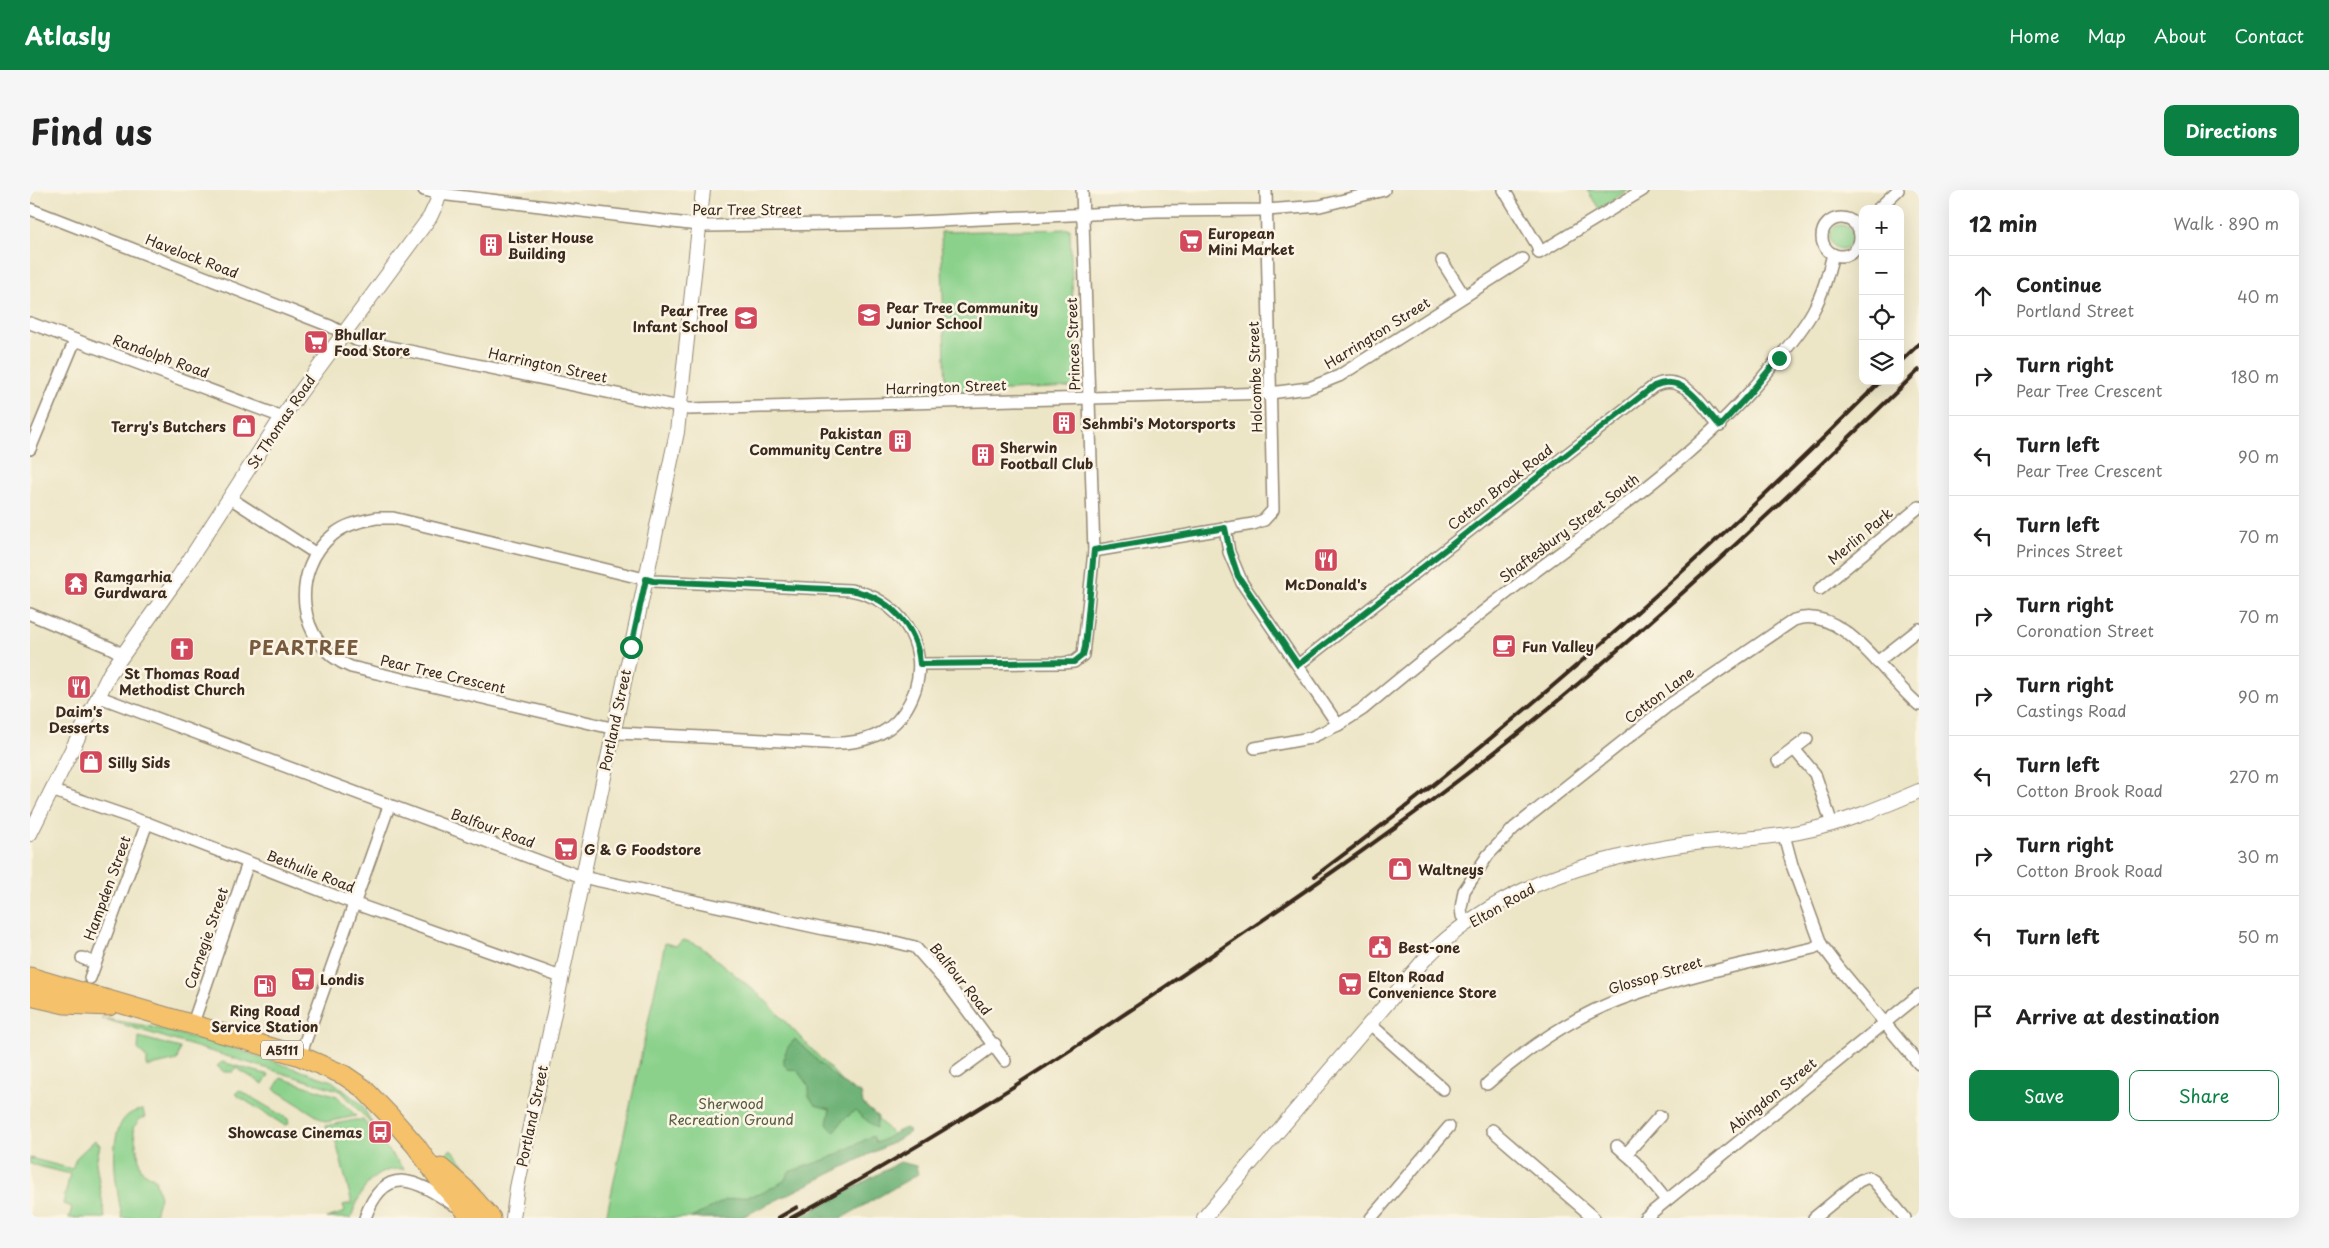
<!DOCTYPE html>
<meta charset="utf-8">
<style>
:root{--surface:#fff;--page:#f6f6f6;--text:#222;--muted:#767676;--line:#e0e0e0;--accent:#0b8043}
body{margin:0;font-family:"Playpen Sans",sans-serif;background:var(--page);color:var(--text)}
.controls{position:absolute;right:15px;top:15px;display:grid;overflow:hidden;border-radius:10px;box-shadow:0 5px 20px #0002}
.controls button{width:45px;height:45px;display:grid;place-items:center;padding:0;border:0;border-bottom:1px solid var(--line);background:var(--surface);color:var(--text);font:25px sans-serif}
.stop{position:absolute;width:15px;height:15px;margin:-11px;border:4px solid #0b8043;border-radius:50%;background:#fff}
.stop.end{background:#0b8043;border-color:#fff;box-shadow:0 1px 5px #0008}
.list{margin:0;padding:0;list-style:none}
h2{display:flex;justify-content:space-between;align-items:center;height:65px;margin:0;padding:0 20px;font-size:21px}
h2 small{font-size:16px;font-weight:400;color:var(--muted)}
.list li{display:grid;grid-template-columns:32px 1fr auto;gap:15px;align-items:center;box-sizing:border-box;height:80px;padding:0 20px;border-top:1px solid var(--line)}
.list b{display:block;font-size:19px;white-space:nowrap}
.list p{margin:0;font-size:16px;white-space:nowrap;color:var(--muted)}
.list em{font-size:16px;font-style:normal;color:var(--muted)}
.actions{display:flex;gap:10px;padding:15px 20px}
.actions a{flex:1;padding:11px 0;border:1px solid var(--accent);border-radius:10px;text-align:center;font-size:18px;color:var(--accent)}
.actions .main{background:var(--accent);color:#fff}
.icon{flex:none;width:28px;height:28px;fill:none;stroke:currentColor;stroke-width:2;stroke-linecap:round;stroke-linejoin:round}
.map{position:relative;flex:none;width:1889px;height:1028px;overflow:hidden;border-radius:10px}
header{display:flex;align-items:center;gap:30px;box-sizing:border-box;height:70px;padding:0 25px;background:var(--accent);color:#fff}
header strong{font-size:24px}
nav{display:flex;gap:28px;margin-inline-start:auto;font-size:18px}
.intro{display:flex;align-items:center;justify-content:space-between;box-sizing:border-box;height:120px;padding:0 30px}
h1{margin:0;font-size:35px}
.button{padding:12px 22px;border-radius:10px;background:var(--accent);color:#fff;font-size:18px;font-weight:700}
main{display:flex;gap:30px;padding:0 30px}
aside{flex:1;background:var(--surface);border-radius:10px;box-shadow:0 5px 20px #0002}
.map>svg:first-child{display:block}
.green{fill:#8bd18c;stroke:#637e55}
.forest{fill:#70b378;stroke:#566e4b}
.lines{fill:none;stroke-linecap:round;stroke-linejoin:round}
.minor-casing{stroke:#948872;stroke-width:14}
.tertiary-casing{stroke:#948872;stroke-width:16}
.trunk-casing{stroke:#948872;stroke-width:21}
.minor{stroke:#fff;stroke-width:11}
.tertiary{stroke:#fff;stroke-width:14}
.trunk{stroke:#f5c16b;stroke-width:19}
.rail{stroke:#3b2a1e;stroke-width:4}
.route{stroke:#0b8043;stroke-width:6}
.labels{text-anchor:middle;dominant-baseline:central;stroke-width:5;stroke-linejoin:round;paint-order:stroke}
.shield{fill:#fcf5e5;stroke:#75675a;stroke-width:1}
.shield-label{font-size:12px;font-weight:bold;fill:#3b2a1e}
.street-label{font-size:14px;fill:#3b2a1e;stroke:#fcf5e5}
.poi-label{font-size:14px;font-weight:bold;fill:#3b2a1e;stroke:#fcf5e5;text-anchor:start}
.park-label{font-size:14px;fill:#535c3f;stroke:#fcf5e5}
.district-label{font-size:19px;font-weight:bold;letter-spacing:1px;fill:#775b3f;stroke:#fcf5e5}
</style>
<header>
<strong>Atlasly</strong>
<nav><a>Home</a><a>Map</a><a>About</a><a>Contact</a></nav>
</header>
<div class="intro"><h1>Find us</h1><a class="button">Directions</a></div>
<main>
<div class="map">
<svg width="1889" height="1028" viewBox="0 0 1889 1028">
<rect width="100%" height="100%" fill="#fcf5e5"/>
<filter id="ink" filterUnits="userSpaceOnUse"><feTurbulence type="fractalNoise" baseFrequency=".02" numOctaves="2"/><feDisplacementMap in="SourceGraphic" scale="10" xChannelSelector="R" yChannelSelector="G"/><feConvolveMatrix kernelMatrix="1 2 1 2 8 2 1 2 1" color-interpolation-filters="sRGB"/></filter>
<filter id="wash" filterUnits="userSpaceOnUse"><feTurbulence type="fractalNoise" baseFrequency=".0096" numOctaves="4" result="noise"/><feDisplacementMap in="SourceGraphic" scale="20" xChannelSelector="R" yChannelSelector="G"/><feGaussianBlur stdDeviation="1.12" result="paint"/><feColorMatrix in="noise" values="0 0 0 0 0 0 0 0 0 0 0 0 0 0 0 0 0 1.4 0 .05"/><feComposite in="paint" operator="in"/></filter>
<g filter="url(#wash)">
<rect width="100%" height="100%" fill="#ece5c6"/>
<g class="green">
<polygon points="1557,0 1598,0 1569,19"/>
<circle cx="1811" cy="47" r="12"/>
<polygon points="1040,39 1046,193 1043,197 916,203 911,42"/>
<polygon points="654,750 670,756 732,807 868,950 710,1028 576,1028 635,753 646,756"/>
<polygon points="71,828 122,837 200,857 302,891 332,915 344,937 311,901"/>
<polygon points="109,847 150,858 147,870 117,877 117,869 108,859"/>
<polygon points="192,872 239,885 233,894 206,878 204,882 194,882 187,876"/>
<polygon points="251,888 307,906 326,926 296,932 244,899"/>
<polygon points="209,900 258,929 259,934 254,935 208,906 206,903"/>
<path d="M113,920L115,927L110,929L103,938L111,980L125,989L130,1007L124,1028H92C88,1003 69,922 113,920Z"/>
<path d="M325,930H333L374,979C342,977 330,1001 321,1028H297L315,1022L313,1015L322,1013L304,945L298,946L295,936Z"/>
<polygon points="65,950 70,955 66,973 75,1028 39,1028 42,1017 33,1014 40,984 0,974 0,968 42,979 46,968"/>
<polygon points="421,959 455,999 448,1005 414,965"/>
</g>
<g class="forest">
<path d="M765,849C779,862 815,900 831,903L833,914L848,927L846,938L825,921L814,929L804,942L797,934L800,919L785,915L779,906V897L767,880L758,879L754,875C753,864 757,857 765,849Z"/>
<path d="M876,938L880,942L868,950L710,1028H661L696,1010L730,1004L754,991L759,982L797,969L843,946L846,953C858,949 864,941 876,938Z"/>
<polygon points="870,972 886,976 888,984 812,1028 768,1028"/>
</g>
</g>
<g filter="url(#ink)">
<g class="lines">
<defs>
<g id="minor">
<polyline points="394,0 410,4 676,36 867,33 1126,21 1236,20 1290,16 1354,0"/>
<polyline points="1474,0 1507,55 1509,63 1613,0"/>
<polyline points="0,19 300,136 326,150 659,219 1240,203 1279,198 1309,186 1493,69"/>
<polyline points="1848,19 1868,0"/>
<circle cx="1811" cy="47" r="19"/>
<polyline points="1412,71 1434,106"/>
<polyline points="0,133 252,227"/>
<polyline points="0,259 45,150"/>
<polyline points="200,308 285,363"/>
<path d="M347,328H363L623,391L820,400C868,408 900,453 885,500C880,514 871,529 859,538C839,552 817,554 794,553L589,543L577,537L321,477C266,455 259,379 304,344C316,334 332,331 347,328Z"/>
<polyline points="1195,338 1199,362 1212,393 1308,535"/>
<polyline points="1064,361 1223,334 1234,330 1243,320 1236,0"/>
<polyline points="1790,399 1889,317"/>
<polyline points="0,424 81,458 93,465"/>
<polyline points="1847,472 1889,439"/>
<polyline points="890,474 1033,473 1044,472 1053,465 1064,361 1052,0"/>
<path d="M1268,475L1624,196C1654,181 1672,216 1690,236"/>
<polyline points="67,506 552,687 794,739 853,749 885,757 920,797 975,871"/>
<path d="M1225,558L1280,548L1308,535L1333,519C1386,475 1440,431 1495,389C1583,323 1673,262 1743,175C1757,158 1772,141 1783,121C1793,103 1798,84 1803,64"/>
<polyline points="1764,559 1785,584 1802,634"/>
<polyline points="1748,571 1777,549"/>
<polyline points="21,600 117,633 323,713 531,787"/>
<polyline points="1754,645 1762,675 1791,754 1809,778 1889,874"/>
<path d="M1438,734L1432,726L1431,718L1434,701L1458,665L1484,638L1639,515L1764,430C1813,413 1855,488 1889,515"/>
<polyline points="52,768 65,773"/>
<polyline points="60,788 117,633"/>
<polyline points="163,833 218,673"/>
<polyline points="1339,833 1413,899"/>
<polyline points="270,866 359,616"/>
<polyline points="927,882 965,854"/>
<path d="M1457,894C1499,856 1549,823 1602,805C1660,784 1723,772 1783,758L1791,754"/>
<polyline points="1462,940 1564,1028"/>
<polyline points="1587,956 1605,972 1636,1010"/>
<polyline points="1596,964 1630,926"/>
<path d="M335,1028C355,972 386,990 424,1015"/>
<polyline points="1341,1028 1419,937"/>
<polyline points="1615,1028 1889,805"/>
<polyline points="1784,1028 1829,991 1838,987 1844,991 1875,1028"/>
</g>
<g id="tertiary">
<polyline points="0,644 80,483 149,386 252,227 400,27 407,12 410,0"/>
<polyline points="483,1028 487,998 647,242 673,0"/>
<path d="M1174,1028L1394,770C1464,697 1568,666 1665,653C1701,649 1738,649 1774,641C1814,633 1852,617 1889,601"/>
</g>
<g id="trunk">
<polyline points="0,787 270,866 314,885 333,898 358,924 386,956 412,993 442,1028"/>
<polyline points="0,806 35,814 79,816"/>
<polyline points="411,978 435,999 461,1028"/>
</g>
</defs>
<use href="#minor" class="minor-casing"/>
<use href="#tertiary" class="tertiary-casing"/>
<use href="#trunk" class="trunk-casing"/>
<use href="#minor" class="minor"/>
<use href="#tertiary" class="tertiary"/>
<use href="#trunk" class="trunk"/>
<g class="rail">
<polyline points="1870,172 1889,154"/>
<path d="M1285,686C1486,537 1674,368 1851,191"/>
<polyline points="748,1028 767,1017"/>
<path d="M761,1028C912,946 1054,853 1195,756C1287,693 1379,630 1466,561C1615,443 1753,312 1889,180"/>
</g>
</g>
</g>
<g class="lines" filter="url(#ink)">
<path class="route" d="M601,457L616,389L623,391L820,400C857,406 887,435 890,474L1044,472L1053,465L1055,457L1064,360L1195,338L1200,362L1208,386L1268,475L1624,196C1654,182 1672,216 1690,236L1720,203L1749,168"/>
</g>
<defs>
<symbol id="supermarket-square" viewBox="-11 -11 22 22"><rect x="-9" y="-9" width="18" height="18" rx="4" fill="#d1495b" stroke="#fcf5e5"/><path d="M-6-5.5h2.5l.6 2H6L4.5 2H-2.5L-4.4-4H-6ZM-1.5 3.2a1.3 1.3 0 1 0 .1 0ZM3 3.2a1.3 1.3 0 1 0 .1 0Z" fill="#fff"/></symbol>
<symbol id="building-square" viewBox="-11 -11 22 22"><rect x="-9" y="-9" width="18" height="18" rx="4" fill="#d1495b" stroke="#fcf5e5"/><path d="M-4-6H4V6H1V3H-1V6H-4ZM-2.5-4.3h1.7v1.8h-1.7ZM.8-4.3h1.7v1.8H.8ZM-2.5-1h1.7V.8h-1.7ZM.8-1h1.7V.8H.8Z" fill="#fff"/></symbol>
<symbol id="school-square" viewBox="-11 -11 22 22"><rect x="-9" y="-9" width="18" height="18" rx="4" fill="#d1495b" stroke="#fcf5e5"/><path d="M0-5L7-2L0 1L-7-2ZM-4 1L0 2.5L4 1V4Q0 6-4 4Z" fill="#fff"/></symbol>
<symbol id="shop-square" viewBox="-11 -11 22 22"><rect x="-9" y="-9" width="18" height="18" rx="4" fill="#d1495b" stroke="#fcf5e5"/><path d="M-5-2.5h2.3a2.7 3.5 0 0 1 5.4 0H5L5.5 6h-11ZM-1.5-2.5h3a1.5 2.3 0 0 0-3 0Z" fill="#fff"/></symbol>
<symbol id="restaurant-square" viewBox="-11 -11 22 22"><rect x="-9" y="-9" width="18" height="18" rx="4" fill="#d1495b" stroke="#fcf5e5"/><path d="M-5-6h1v4h1v-4h1v4h1v-4h1v5L-1.5 .5V6h-2V.5L-5-1ZM5-6V6H3V1.5H1.5Q1.5-4 5-6Z" fill="#fff"/></symbol>
<symbol id="temple-square" viewBox="-11 -11 22 22"><rect x="-9" y="-9" width="18" height="18" rx="4" fill="#d1495b" stroke="#fcf5e5"/><path d="M0-6L5-2H3V0L6.5 2.5H4V6H1.5V3h-3V6H-4V2.5H-6.5L-3 0V-2H-5Z" fill="#fff"/></symbol>
<symbol id="cafe-square" viewBox="-11 -11 22 22"><rect x="-9" y="-9" width="18" height="18" rx="4" fill="#d1495b" stroke="#fcf5e5"/><path d="M-5.5-4.5H6V0H3Q3 3.5 0 3.5H-2.5Q-5.5 3.5-5.5 0ZM3-3.2v2h1.7v-2ZM-6 4.5H4V6H-6Z" fill="#fff"/></symbol>
<symbol id="church-square" viewBox="-11 -11 22 22"><rect x="-9" y="-9" width="18" height="18" rx="4" fill="#d1495b" stroke="#fcf5e5"/><path d="M-1.2-6h2.4v3.5h3.3v2.4h-3.3V6h-2.4V-.1h-3.3v-2.4h3.3Z" fill="#fff"/></symbol>
<symbol id="civic-square" viewBox="-11 -11 22 22"><rect x="-9" y="-9" width="18" height="18" rx="4" fill="#d1495b" stroke="#fcf5e5"/><path d="M-.6-6.5H3V-4.5H.6V-3L4-1V1h2V6H-6V1h2V-1L-.6-3ZM-1.2 2.5V6h2.4V2.5Z" fill="#fff"/></symbol>
<symbol id="fuel-square" viewBox="-11 -11 22 22"><rect x="-9" y="-9" width="18" height="18" rx="4" fill="#d1495b" stroke="#fcf5e5"/><path d="M-5.5-6h7V0h2V4h1.3V-2.5L3-4.5l.8-.8L6-3V5H2.5V1h-1V6h-7ZM-4.2-4.7v3.2H.2V-4.7Z" fill="#fff"/></symbol>
<symbol id="bus-square" viewBox="-11 -11 22 22"><rect x="-9" y="-9" width="18" height="18" rx="4" fill="#d1495b" stroke="#fcf5e5"/><path d="M-5-6H5V4H4V6H2V4H-2V6H-4V4H-5ZM-3.5-4V0h7V-4ZM-3.5 1.2v1.5H-2V1.2ZM2 1.2v1.5H3.5V1.2Z" fill="#fff"/></symbol>
</defs>
<g fill-rule="evenodd">
<use href="#supermarket-square" x="1147" y="37" width="28" height="28"/>
<use href="#building-square" x="447" y="41" width="28" height="28"/>
<use href="#school-square" x="825" y="111" width="28" height="28"/>
<use href="#school-square" x="702" y="114" width="28" height="28"/>
<use href="#supermarket-square" x="272" y="138" width="28" height="28"/>
<use href="#building-square" x="1020" y="219" width="28" height="28"/>
<use href="#shop-square" x="200" y="222" width="28" height="28"/>
<use href="#building-square" x="856" y="237" width="28" height="28"/>
<use href="#building-square" x="939" y="251" width="28" height="28"/>
<use href="#restaurant-square" x="1282" y="356" width="28" height="28"/>
<use href="#temple-square" x="32" y="380" width="28" height="28"/>
<use href="#cafe-square" x="1460" y="442" width="28" height="28"/>
<use href="#church-square" x="138" y="445" width="28" height="28"/>
<use href="#restaurant-square" x="35" y="483" width="28" height="28"/>
<use href="#shop-square" x="47" y="558" width="28" height="28"/>
<use href="#supermarket-square" x="522" y="645" width="28" height="28"/>
<use href="#shop-square" x="1356" y="665" width="28" height="28"/>
<use href="#civic-square" x="1336" y="743" width="28" height="28"/>
<use href="#supermarket-square" x="259" y="775" width="28" height="28"/>
<use href="#supermarket-square" x="1306" y="780" width="28" height="28"/>
<use href="#fuel-square" x="221" y="782" width="28" height="28"/>
<use href="#bus-square" x="336" y="928" width="28" height="28"/>
</g>
<g class="labels">
<rect class="shield" x="231" y="850.5" width="42" height="19" rx="4"/>
<g class="shield-label">
<text x="252" y="860">A5111</text>
</g>
<g class="street-label">
<text x="717" y="19">Pear Tree Street</text>
<text transform="translate(162 66) rotate(21)">Havelock Road</text>
<text transform="translate(1347 143) rotate(-32)">Harrington Street</text>
<text transform="translate(1043 154) rotate(-92)">Princes Street</text>
<text transform="translate(131 166) rotate(20)">Randolph Road</text>
<text transform="translate(518 175) rotate(12)">Harrington Street</text>
<text transform="translate(1225 187) rotate(-92)">Holcombe Street</text>
<text transform="translate(916 197) rotate(-2)">Harrington Street</text>
<text transform="translate(251 232) rotate(-56)">St Thomas Road</text>
<text transform="translate(1470 297) rotate(-38)">Cotton Brook Road</text>
<text transform="translate(1539 338) rotate(-37)">Shaftesbury Street South</text>
<text transform="translate(1830 346) rotate(-40)">Merlin Park</text>
<text transform="translate(413 484) rotate(13)">Pear Tree Crescent</text>
<text transform="translate(1629 505) rotate(-37)">Cotton Lane</text>
<text transform="translate(585 530) rotate(-78)">Portland Street</text>
<text transform="translate(463 638) rotate(20)">Balfour Road</text>
<text transform="translate(281 681) rotate(21)">Bethulie Road</text>
<text transform="translate(77 698) rotate(-70)">Hampden Street</text>
<text transform="translate(1472 715) rotate(-30)">Elton Road</text>
<text transform="translate(176 748) rotate(-71)">Carnegie Street</text>
<text transform="translate(1625 785) rotate(-17)">Glossop Street</text>
<text transform="translate(931 789) rotate(51)">Balfour Road</text>
<text transform="translate(1742 905) rotate(-39)">Abingdon Street</text>
<text transform="translate(502 926) rotate(-78)">Portland Street</text>
</g>
<g class="poi-label">
<text x="1178" y="43">European<tspan x="1178" dy="16">Mini Market</tspan></text>
<text x="478" y="47">Lister House<tspan x="478" dy="16">Building</tspan></text>
<text x="856" y="117">Pear Tree Community<tspan x="856" dy="16">Junior School</tspan></text>
<text x="698" y="120" text-anchor="end">Pear Tree<tspan x="698" dy="16">Infant School</tspan></text>
<text x="304" y="144">Bhullar<tspan x="304" dy="16">Food Store</tspan></text>
<text x="1052" y="233">Sehmbi's Motorsports</text>
<text x="196" y="236" text-anchor="end">Terry's Butchers</text>
<text x="852" y="243" text-anchor="end">Pakistan<tspan x="852" dy="16">Community Centre</tspan></text>
<text x="970" y="257">Sherwin<tspan x="970" dy="16">Football Club</tspan></text>
<text x="64" y="386">Ramgarhia<tspan x="64" dy="16">Gurdwara</tspan></text>
<text x="1296" y="394" text-anchor="middle">McDonald's</text>
<text x="1492" y="456">Fun Valley</text>
<text x="152" y="483" text-anchor="middle">St Thomas Road<tspan x="152" dy="16">Methodist Church</tspan></text>
<text x="49" y="521" text-anchor="middle">Daim's<tspan x="49" dy="16">Desserts</tspan></text>
<text x="78" y="572">Silly Sids</text>
<text x="554" y="659">G &amp; G Foodstore</text>
<text x="1388" y="679">Waltneys</text>
<text x="1368" y="757">Best-one</text>
<text x="1338" y="786">Elton Road<tspan x="1338" dy="16">Convenience Store</tspan></text>
<text x="290" y="789">Londis</text>
<text x="235" y="820" text-anchor="middle">Ring Road<tspan x="235" dy="16">Service Station</tspan></text>
<text x="332" y="942" text-anchor="end">Showcase Cinemas</text>
</g>
<g class="park-label">
<text x="701" y="913">Sherwood<tspan x="701" dy="16">Recreation Ground</tspan></text>
</g>
<g class="district-label">
<text x="274" y="457">PEARTREE</text>
</g>
</g>
</svg>
<div class="controls">
<button>+</button>
<button>−</button>
<button><svg class="icon" aria-label="locate" viewBox="0 0 24 24"><circle cx="12" cy="12" r="6"/><path d="M12 2v4M12 18v4M2 12h4M18 12h4"/></svg></button>
<button><svg class="icon" aria-label="layers" viewBox="0 0 24 24"><path d="M12 4l9 5-9 5-9-5zM3 14l9 5 9-5"/></svg></button>
</div>
<div class="stop" style="left:601px;top:457px"></div>
<div class="stop end" style="left:1749px;top:168px"></div>
</div>
<aside>
<h2>12 min<small>Walk · 890 m</small></h2>
<ul class="list">
<li><svg class="icon" aria-label="ahead" viewBox="0 0 24 24"><path d="M12 20V5M6 11l6-6 6 6"/></svg><div><b>Continue</b><p>Portland Street</p></div><em>40 m</em></li>
<li><svg class="icon" aria-label="right" viewBox="0 0 24 24"><path d="M7 20v-9h11M14 6l5 5-5 5"/></svg><div><b>Turn right</b><p>Pear Tree Crescent</p></div><em>180 m</em></li>
<li><svg class="icon" aria-label="left" viewBox="0 0 24 24"><path d="M17 20v-9H6M10 6l-5 5 5 5"/></svg><div><b>Turn left</b><p>Pear Tree Crescent</p></div><em>90 m</em></li>
<li><svg class="icon" aria-label="left" viewBox="0 0 24 24"><path d="M17 20v-9H6M10 6l-5 5 5 5"/></svg><div><b>Turn left</b><p>Princes Street</p></div><em>70 m</em></li>
<li><svg class="icon" aria-label="right" viewBox="0 0 24 24"><path d="M7 20v-9h11M14 6l5 5-5 5"/></svg><div><b>Turn right</b><p>Coronation Street</p></div><em>70 m</em></li>
<li><svg class="icon" aria-label="right" viewBox="0 0 24 24"><path d="M7 20v-9h11M14 6l5 5-5 5"/></svg><div><b>Turn right</b><p>Castings Road</p></div><em>90 m</em></li>
<li><svg class="icon" aria-label="left" viewBox="0 0 24 24"><path d="M17 20v-9H6M10 6l-5 5 5 5"/></svg><div><b>Turn left</b><p>Cotton Brook Road</p></div><em>270 m</em></li>
<li><svg class="icon" aria-label="right" viewBox="0 0 24 24"><path d="M7 20v-9h11M14 6l5 5-5 5"/></svg><div><b>Turn right</b><p>Cotton Brook Road</p></div><em>30 m</em></li>
<li><svg class="icon" aria-label="left" viewBox="0 0 24 24"><path d="M17 20v-9H6M10 6l-5 5 5 5"/></svg><div><b>Turn left</b></div><em>50 m</em></li>
<li><svg class="icon" aria-label="arrive" viewBox="0 0 24 24"><path d="M6 21V4h12l-3 4 3 4H6"/></svg><div><b>Arrive at destination</b></div></li>
</ul>
<div class="actions"><a class="main">Save</a><a>Share</a></div>
</aside>
</main>
